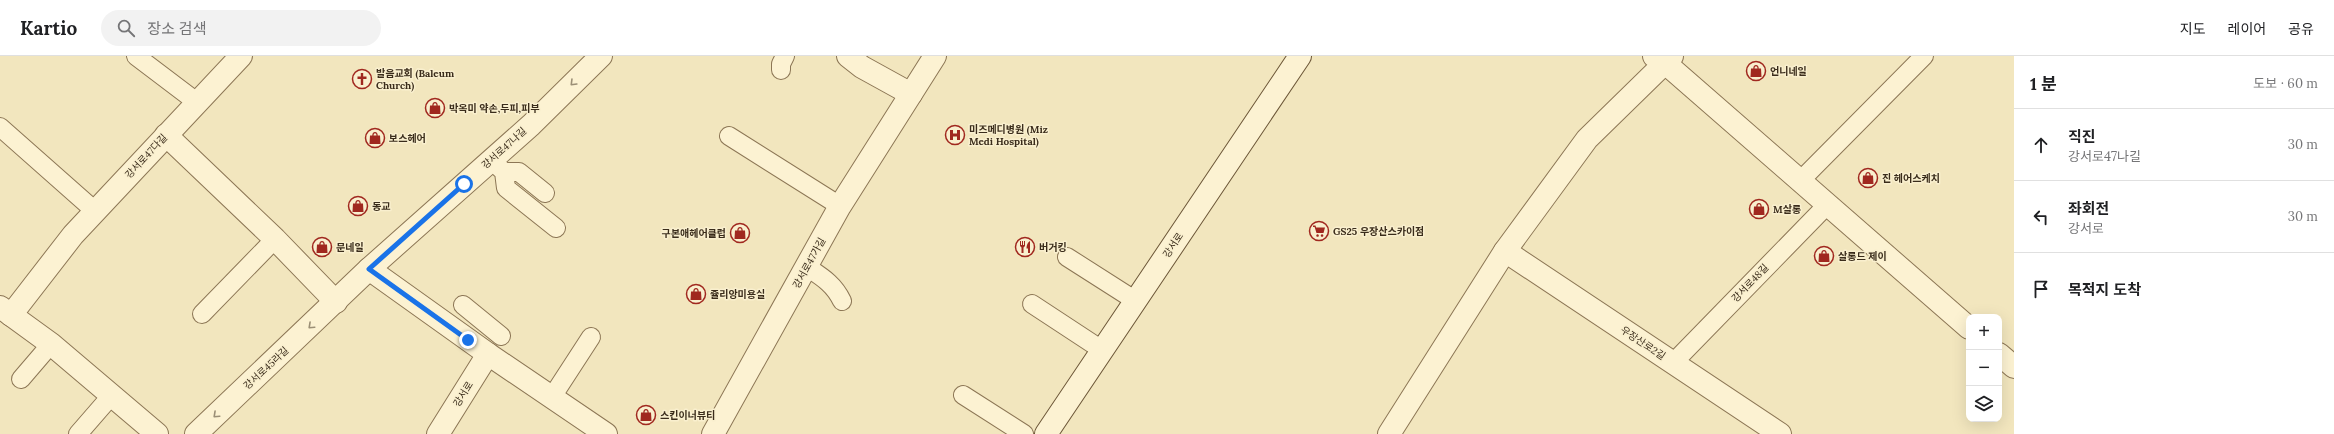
<!DOCTYPE html>
<html lang="ko">
<meta charset="utf-8">
<style>
:root{--surface:#fff;--page:#f2f2f2;--text:#202124;--muted:#757577;--line:#e0e0e0}
body{margin:0;font-family:Lora,"Noto Sans KR",serif;background:var(--page);color:var(--text)}
.controls{position:absolute;right:12px;bottom:12px;display:grid;overflow:hidden;border-radius:8px;box-shadow:0 4px 16px #0002}
.controls button{width:36px;height:36px;display:grid;place-items:center;padding:0;border:0;border-bottom:1px solid var(--line);background:var(--surface);color:var(--text);font:20px sans-serif}
.stop{position:absolute;width:12px;height:12px;margin:-9px;border:3px solid #1a73e8;border-radius:50%;background:#fff}
.stop.end{background:#1a73e8;border-color:#fff;box-shadow:0 1px 4px #0008}
.list{margin:0;padding:0;list-style:none}
h2{display:flex;justify-content:space-between;align-items:center;height:52px;margin:0;padding:0 16px;font-size:17px}
h2 small{font-size:13px;font-weight:400;color:var(--muted)}
.list li{display:grid;grid-template-columns:26px 1fr auto;gap:12px;align-items:center;box-sizing:border-box;height:72px;padding:0 16px;border-top:1px solid var(--line)}
.list b{display:block;font-size:15px;white-space:nowrap}
.list p{margin:0;font-size:13px;white-space:nowrap;color:var(--muted)}
.list em{font-size:13px;font-style:normal;color:var(--muted)}
.icon{flex:none;width:22px;height:22px;fill:none;stroke:currentColor;stroke-width:2;stroke-linecap:round;stroke-linejoin:round}
.map{position:relative;flex:none;width:2014px;height:378px;overflow:hidden}
header{display:flex;align-items:center;gap:24px;box-sizing:border-box;height:56px;padding:0 20px;background:var(--surface);border-bottom:1px solid var(--line)}
header strong{font-size:19px}
nav{display:flex;gap:22px;margin-inline-start:auto;font-size:14px}
.search{width:280px;height:36px;background:var(--page);display:flex;align-items:center;gap:10px;box-sizing:border-box;padding:0 14px;border-radius:22px;color:var(--muted);font-size:15px}
main{display:flex}
aside{flex:1;background:var(--surface)}
.map>svg:first-child{display:block}
.lines{fill:none;stroke-linecap:round;stroke-linejoin:round}
.lane-casing{stroke:#8c7655;stroke-width:20}
.street-casing{stroke:#8c7655;stroke-width:24}
.secondary-casing{stroke:#6d5738;stroke-width:24}
.lane{stroke:#fcf2d2;stroke-width:18}
.street{stroke:#fcf2d2;stroke-width:22}
.secondary{stroke:#fcf2d2;stroke-width:22}
.oneway{stroke:#9b8f76}
.route{stroke:#1a73e8;stroke-width:5}
.labels{text-anchor:middle;dominant-baseline:central;stroke-width:3;stroke-linejoin:round;paint-order:stroke}
.poi-label{font-size:10px;font-weight:bold;fill:#3a2c1b;stroke:#f9efce;text-anchor:start}
.street-label{font-size:10px;fill:#3a2c1b;stroke:#f9efce}
</style>
<header>
<strong>Kartio</strong>
<div class="search"><svg class="icon" aria-label="search" viewBox="0 0 24 24"><circle cx="10" cy="10" r="6"/><path d="M15 15l6 6"/></svg>장소 검색</div>
<nav><a>지도</a><a>레이어</a><a>공유</a></nav>
</header>
<main>
<div class="map">
<svg width="2014" height="378" viewBox="0 0 2014 378">
<rect width="100%" height="100%" fill="#f2e6be"/>
<g class="lines">
<defs>
<g id="lane">
<polyline points="136,0 198,47"/>
<polyline points="781,14 781,8 785,0"/>
<polyline points="0,71 95,155"/>
<polyline points="729,80 840,150"/>
<polyline points="491,104 504,116 506,132 556,172"/>
<polyline points="504,116 519,116 545,137"/>
<polyline points="1801,124 1924,0"/>
<polyline points="1067,201 1136,245"/>
<path d="M807,211C822,221 834,228 842,245"/>
<polyline points="1032,248 1102,294"/>
<polyline points="463,249 501,280"/>
<polyline points="202,258 275,183"/>
<polyline points="1673,307 1828,148"/>
<polyline points="21,323 51,288"/>
<polyline points="963,339 1024,378"/>
<polyline points="552,341 591,281"/>
<polyline points="78,378 111,340"/>
</g>
<g id="street">
<polyline points="848,0 862,11 911,38"/>
<polyline points="1654,0 1664,6 1969,272"/>
<polyline points="166,79 275,183 336,246"/>
<polyline points="1505,195 1780,378"/>
<polyline points="369,213 488,298 606,378"/>
<polyline points="0,251 51,288 157,378"/>
<polyline points="11,259 73,179 241,0"/>
<polyline points="1999,298 2014,311"/>
<polyline points="196,378 369,213 531,69 601,0"/>
<polyline points="438,378 488,298"/>
<polyline points="713,378 840,150 935,0"/>
<polyline points="1389,378 1505,195 1587,83 1672,0"/>
</g>
<polyline id="secondary" points="1046,378 1300,0"/>
</defs>
<use href="#lane" class="lane-casing"/>
<use href="#street" class="street-casing"/>
<use href="#secondary" class="secondary-casing"/>
<use href="#lane" class="lane"/>
<use href="#street" class="street"/>
<use href="#secondary" class="secondary"/>
</g>
<defs><path id="oneway-chevron" d="M-2-3.5L2.5 0L-2 3.5" fill="none" stroke-width="1.6" stroke-linecap="round" stroke-linejoin="round"/></defs>
<g class="oneway">
<use href="#oneway-chevron" transform="translate(573 27) rotate(135)"/>
<use href="#oneway-chevron" transform="translate(311 270) rotate(137)"/>
<use href="#oneway-chevron" transform="translate(216 359) rotate(137)"/>
</g>
<g class="lines">
<polyline class="route" points="464,128 369,213 468,284"/>
</g>
<defs>
<symbol id="shop-ring" viewBox="-11 -11 22 22"><circle r="9.5" fill="#f9efce" stroke="#a0281f" stroke-width="1.5"/><path d="M-5-2.5h2.3a2.7 3.5 0 0 1 5.4 0H5L5.5 6h-11ZM-1.5-2.5h3a1.5 2.3 0 0 0-3 0Z" fill="#a0281f"/></symbol>
<symbol id="church-ring" viewBox="-11 -11 22 22"><circle r="9.5" fill="#f9efce" stroke="#a0281f" stroke-width="1.5"/><path d="M-1.2-6h2.4v3.5h3.3v2.4h-3.3V6h-2.4V-.1h-3.3v-2.4h3.3Z" fill="#a0281f"/></symbol>
<symbol id="hospital-ring" viewBox="-11 -11 22 22"><circle r="9.5" fill="#f9efce" stroke="#a0281f" stroke-width="1.5"/><path d="M-5-5h3v3.5h4V-5h3V5h-3V1.5h-4V5h-3Z" fill="#a0281f"/></symbol>
<symbol id="supermarket-ring" viewBox="-11 -11 22 22"><circle r="9.5" fill="#f9efce" stroke="#a0281f" stroke-width="1.5"/><path d="M-6-5.5h2.5l.6 2H6L4.5 2H-2.5L-4.4-4H-6ZM-1.5 3.2a1.3 1.3 0 1 0 .1 0ZM3 3.2a1.3 1.3 0 1 0 .1 0Z" fill="#a0281f"/></symbol>
<symbol id="restaurant-ring" viewBox="-11 -11 22 22"><circle r="9.5" fill="#f9efce" stroke="#a0281f" stroke-width="1.5"/><path d="M-5-6h1v4h1v-4h1v4h1v-4h1v5L-1.5 .5V6h-2V.5L-5-1ZM5-6V6H3V1.5H1.5Q1.5-4 5-6Z" fill="#a0281f"/></symbol>
</defs>
<g fill-rule="evenodd">
<use href="#shop-ring" x="1745" y="4" width="22" height="22"/>
<use href="#church-ring" x="351" y="12" width="22" height="22"/>
<use href="#shop-ring" x="424" y="41" width="22" height="22"/>
<use href="#hospital-ring" x="944" y="68" width="22" height="22"/>
<use href="#shop-ring" x="364" y="71" width="22" height="22"/>
<use href="#shop-ring" x="1857" y="111" width="22" height="22"/>
<use href="#shop-ring" x="347" y="139" width="22" height="22"/>
<use href="#shop-ring" x="1748" y="142" width="22" height="22"/>
<use href="#supermarket-ring" x="1308" y="164" width="22" height="22"/>
<use href="#shop-ring" x="729" y="166" width="22" height="22"/>
<use href="#shop-ring" x="311" y="180" width="22" height="22"/>
<use href="#restaurant-ring" x="1014" y="180" width="22" height="22"/>
<use href="#shop-ring" x="1813" y="189" width="22" height="22"/>
<use href="#shop-ring" x="685" y="227" width="22" height="22"/>
<use href="#shop-ring" x="635" y="348" width="22" height="22"/>
</g>
<g class="labels">
<g class="poi-label">
<text x="1770" y="15">언니네일</text>
<text x="376" y="17">발음교회 (Baleum<tspan x="376" dy="12">Church)</tspan></text>
<text x="449" y="52">박옥미 약손,두피,피부</text>
<text x="969" y="73">미즈메디병원 (Miz<tspan x="969" dy="12">Medi Hospital)</tspan></text>
<text x="389" y="82">보스헤어</text>
<text x="1882" y="122">진 헤어스케치</text>
<text x="372" y="150">동교</text>
<text x="1773" y="153">M살롱</text>
<text x="1333" y="175">GS25 우장산스카이점</text>
<text x="726" y="177" text-anchor="end">구본애헤어클럽</text>
<text x="336" y="191">문네일</text>
<text x="1039" y="191">버거킹</text>
<text x="1838" y="200">살롱드 제이</text>
<text x="710" y="238">쥴리앙미용실</text>
<text x="660" y="359">스킨이너뷰티</text>
</g>
<g class="street-label">
<text transform="translate(504 92) rotate(-42)">강서로47나길</text>
<text transform="translate(146 100) rotate(-47)">강서로47다길</text>
<text transform="translate(1173 189) rotate(-56)">강서로</text>
<text transform="translate(809 207) rotate(-61)">강서로47가길</text>
<text transform="translate(1750 227) rotate(-46)">강서로48길</text>
<text transform="translate(1643 287) rotate(34)">우장산로2길</text>
<text transform="translate(266 312) rotate(-43)">강서로45라길</text>
<text transform="translate(463 338) rotate(-58)">강서로</text>
</g>
</g>
</svg>
<div class="controls">
<button>+</button>
<button>−</button>
<button><svg class="icon" aria-label="layers" viewBox="0 0 24 24"><path d="M12 4l9 5-9 5-9-5zM3 14l9 5 9-5"/></svg></button>
</div>
<div class="stop" style="left:464px;top:128px"></div>
<div class="stop end" style="left:468px;top:284px"></div>
</div>
<aside>
<h2>1 분<small>도보 · 60 m</small></h2>
<ul class="list">
<li><svg class="icon" aria-label="ahead" viewBox="0 0 24 24"><path d="M12 20V5M6 11l6-6 6 6"/></svg><div><b>직진</b><p>강서로47나길</p></div><em>30 m</em></li>
<li><svg class="icon" aria-label="left" viewBox="0 0 24 24"><path d="M17 20v-9H6M10 6l-5 5 5 5"/></svg><div><b>좌회전</b><p>강서로</p></div><em>30 m</em></li>
<li><svg class="icon" aria-label="arrive" viewBox="0 0 24 24"><path d="M6 21V4h12l-3 4 3 4H6"/></svg><div><b>목적지 도착</b></div></li>
</ul>
</aside>
</main>
